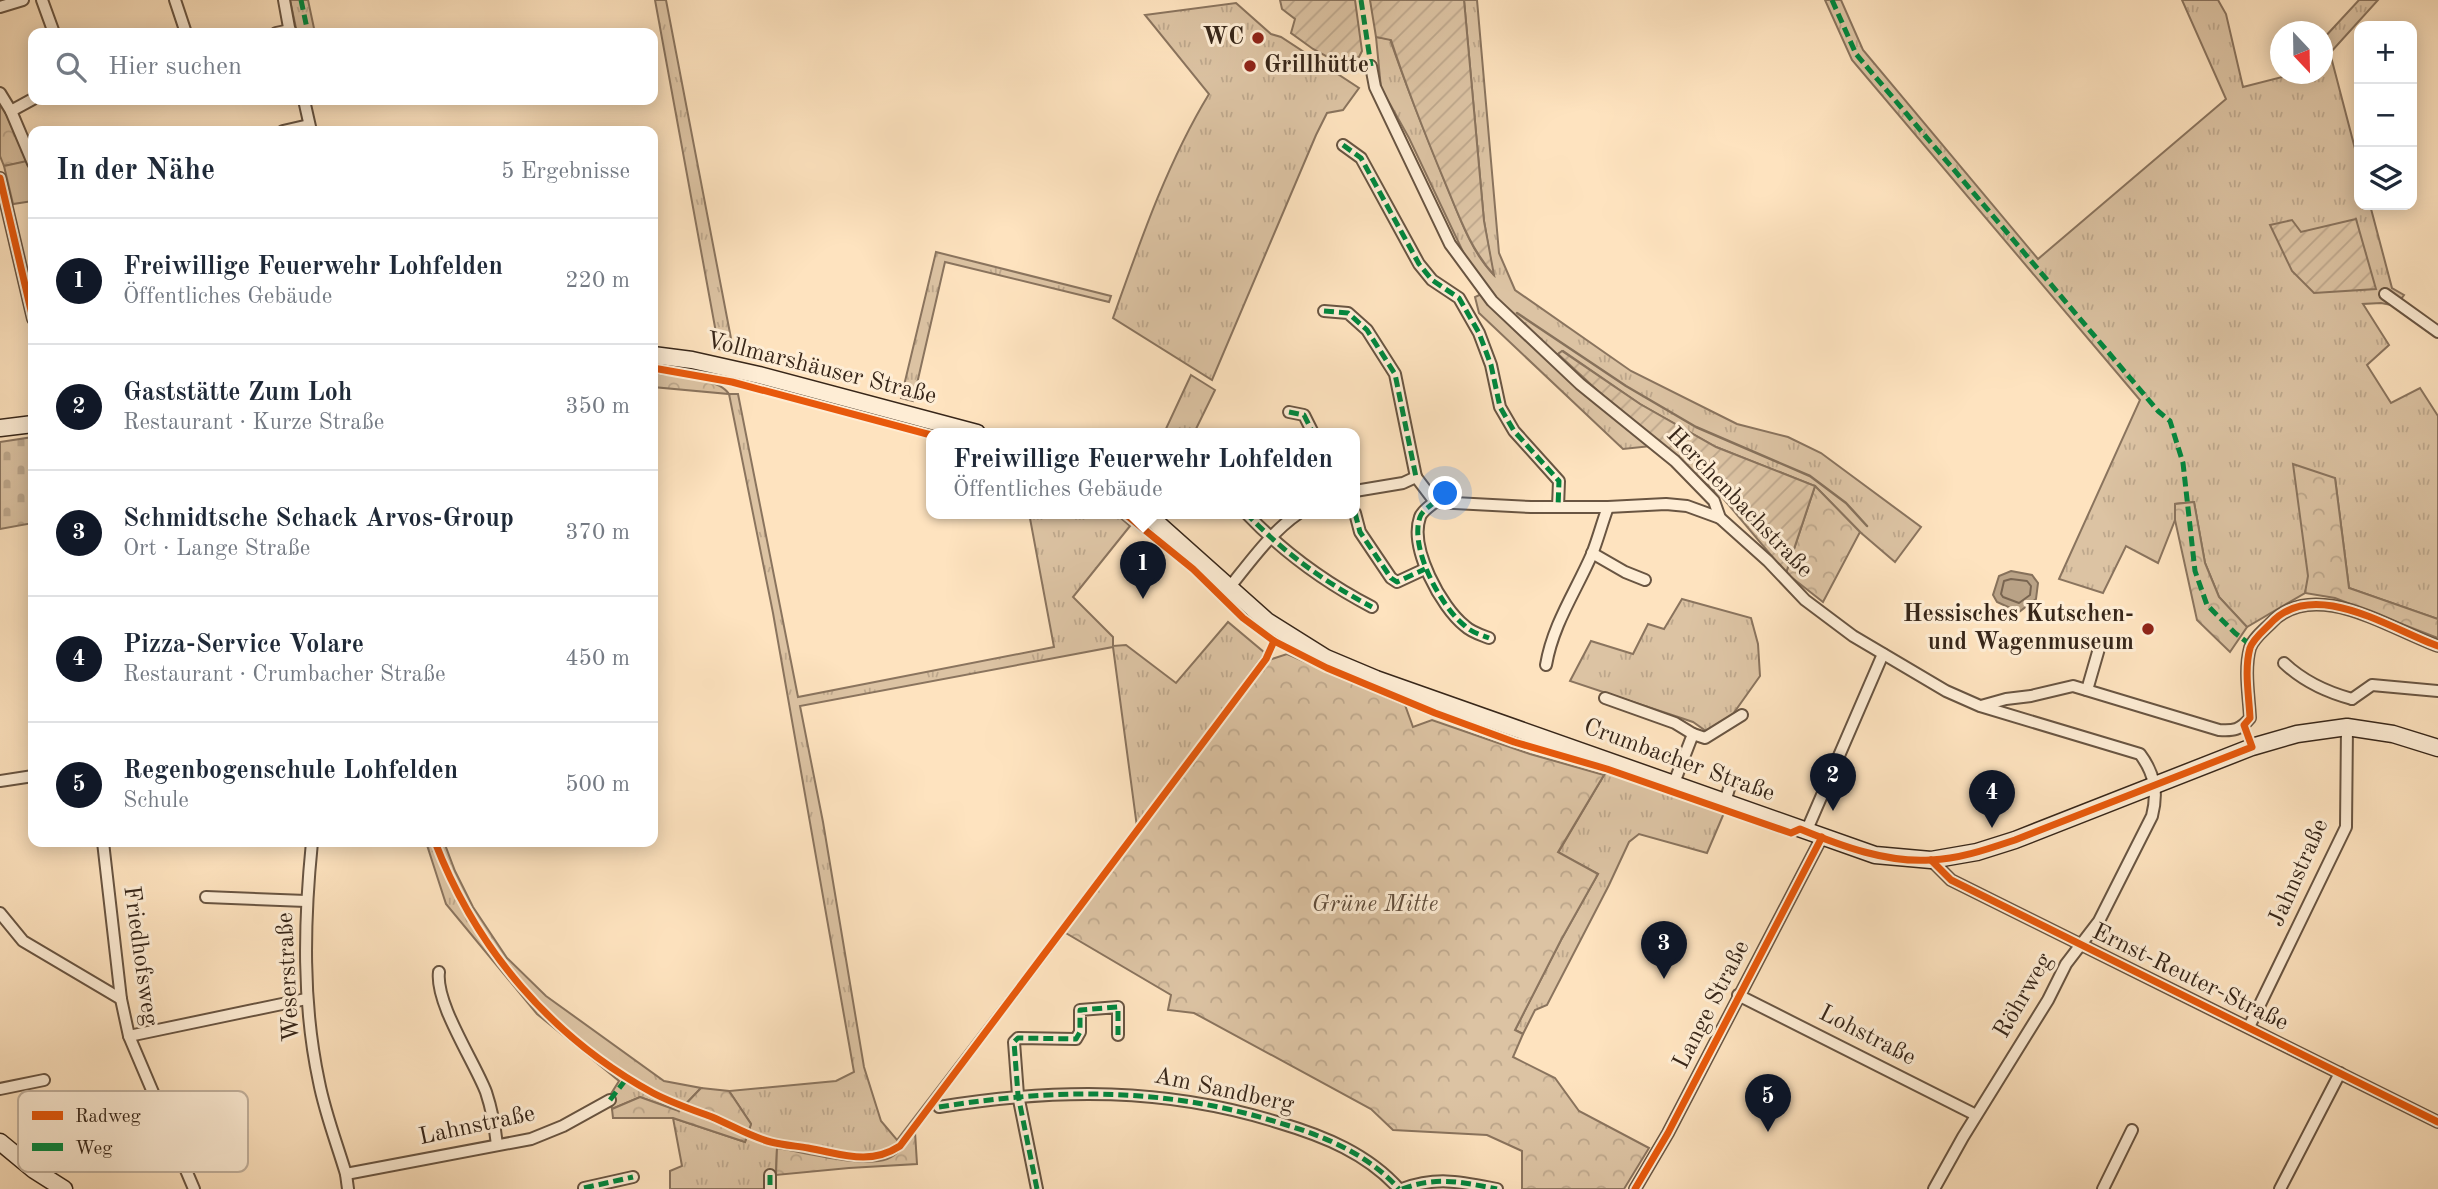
<!DOCTYPE html>
<html lang="de">
<meta charset="utf-8">
<style>
:root{--surface:#fff;--page:#f6f6f7;--text:#1f2937;--muted:#747a83;--line:#e0e1e3;--accent:#111827}
body{margin:0;font-family:"Old Standard TT",serif;background:var(--page);color:var(--text)}
.controls{position:absolute;right:21px;top:21px;display:grid;overflow:hidden;border-radius:14px;box-shadow:0 4px 18px #0003}
.controls button{width:63px;height:63px;display:grid;place-items:center;padding:0;border:0;border-bottom:2px solid var(--line);background:var(--surface);color:var(--text);font:35px sans-serif}
.compass{position:absolute;left:2270px;top:21px;width:63px;height:63px;border-radius:50%;background:var(--surface);box-shadow:0 4px 18px #0003;rotate:158deg}
.you{position:absolute;left:1446px;top:494px;width:24px;height:24px;margin:-18px;border:5px solid #fff;border-radius:50%;background:#1a73e8;box-shadow:0 0 0 10px #1a73e833}
.badge{display:grid;place-items:center;width:46px;height:46px;border-radius:50%;background:var(--accent);color:#fff;font-size:23px;font-weight:700}
.pin{position:absolute;translate:-50% -58px;filter:drop-shadow(0 2px 4px #0008)}
.pin::after{content:'';position:absolute;top:37px;width:24px;height:21px;background:inherit;clip-path:polygon(0 0,100% 0,50% 100%)}
.popup{position:absolute;left:926px;top:428px;width:434px;height:91px;box-sizing:border-box;display:grid;place-content:center;border-radius:14px;background:var(--surface);filter:drop-shadow(0 2px 5px #0005);font-size:23px;white-space:nowrap;color:var(--muted)}
.popup b{font-size:26px;color:var(--text)}
.popup::after{content:'';position:absolute;left:50%;top:100%;margin-left:-14px;border:14px solid transparent;border-top-color:var(--surface)}
.list{margin:0;padding:0;list-style:none}
h2{display:flex;justify-content:space-between;align-items:center;height:91px;margin:0;padding:0 28px;font-size:30px}
h2 small{font-size:23px;font-weight:400;color:var(--muted)}
.list li{display:grid;grid-template-columns:46px 1fr auto;gap:21px;align-items:center;box-sizing:border-box;height:126px;padding:0 28px;border-top:2px solid var(--line)}
.list b{display:block;font-size:26px;white-space:nowrap}
.list p{margin:0;font-size:23px;white-space:nowrap;color:var(--muted)}
.list em{font-size:23px;font-style:normal;color:var(--muted)}
.icon{flex:none;width:38px;height:38px;fill:none;stroke:currentColor;stroke-width:2;stroke-linecap:round;stroke-linejoin:round}
.map{position:relative;flex:none;width:2438px;height:1189px;overflow:hidden}
.search{position:absolute;background:var(--surface);box-shadow:0 4px 18px #0003;left:28px;top:28px;width:630px;height:77px;display:flex;align-items:center;gap:18px;box-sizing:border-box;padding:0 24px;border-radius:14px;color:var(--muted);font-size:26px}
.panel{position:absolute;background:var(--surface);box-shadow:0 4px 18px #0003;left:28px;top:126px;width:630px;height:721px;border-radius:14px}
.map>svg:first-child{display:block}
.grass{fill:url(#grass-tufts);stroke:#8a745e;stroke-width:2}
.forest{fill:url(#forest-crowns);stroke:#8a745e;stroke-width:2}
.cemetery{fill:url(#cemetery-stones);stroke:#8a745e;stroke-width:2}
.garden{fill:url(#garden-furrows);stroke:#8a745e;stroke-width:2}
.pitch{fill:#dcc3a3;stroke:#8a745e;stroke-width:2}
.water{fill:#baa387;stroke:#86715b;stroke-width:2}
.lines{fill:none;stroke-linecap:round;stroke-linejoin:round}
.shore{stroke:#786450;stroke-width:2}
.stream{stroke:#86715b;stroke-width:2.5}
.street-casing{stroke:#695542;stroke-width:14}
.secondary-casing{stroke:#372619;stroke-width:19}
.street{stroke:#feedd5;stroke-width:10}
.secondary{stroke:#feedd5;stroke-width:16}
.quiet{stroke:#00873e;stroke-width:5;stroke-dasharray:10 5;stroke-linecap:butt}
.cycleway-casing{stroke:#feedd5;stroke-width:11}
.cycleway{stroke:#e8590c;stroke-width:7}
.poi-dot{fill:#8f2418;stroke:#feedd5;stroke-width:2.5}
.labels{text-anchor:middle;dominant-baseline:central;stroke-width:6;stroke-linejoin:round;paint-order:stroke}
.poi-label{font-size:24px;font-weight:bold;fill:#372619;stroke:#feedd5;text-anchor:end}
.street-label{font-size:24px;fill:#372619;stroke:#feedd5}
.park-label{font-size:24px;font-style:italic;fill:#604d3c;stroke:#feedd5}
.key{fill:#feedd5;stroke:#c2b19d;stroke-width:2}
.key-label{font-size:19px;fill:#372619}
</style>
<div class="map">
<svg width="2438" height="1189" viewBox="0 0 2438 1189">
<defs>
<pattern id="grass-tufts" width="24" height="20" patternUnits="userSpaceOnUse" patternTransform="scale(1.75)"><rect width="24" height="20" fill="#dcc3a3"/><path d="M3 7l-1-3M5 7V3M7 7l1-3M15 17l-1-3M17 17v-4M19 17l1-3" fill="none" stroke="#bda78c"/></pattern>
<pattern id="forest-crowns" width="20" height="18" patternUnits="userSpaceOnUse" patternTransform="scale(1.75)"><rect width="20" height="18" fill="#dcc3a3"/><path d="M2 6a3 3 0 1 1 6 0M12 15a3 3 0 1 1 6 0" fill="none" stroke="#bda78c"/></pattern>
<pattern id="cemetery-stones" width="16" height="16" patternUnits="userSpaceOnUse" patternTransform="scale(1.75)"><rect width="16" height="16" fill="#dcc3a3"/><path d="M2 7V4a2 2 0 0 1 4 0v3zM10 15v-3a2 2 0 0 1 4 0v3z" fill="#bda78c"/></pattern>
<pattern id="garden-furrows" width="10" height="10" patternUnits="userSpaceOnUse" patternTransform="scale(1.75)"><rect width="10" height="10" fill="#dcc3a3"/><path d="M-1 1l2-2M0 10L10 0M9 11l2-2" fill="none" stroke="#bda78c"/></pattern>
</defs>
<rect width="100%" height="100%" fill="#fee3bf"/>
<filter id="stains"><feTurbulence type="fractalNoise" baseFrequency=".00286" numOctaves="4"/><feColorMatrix values="0 0 0 0 .2 0 0 0 0 .09 0 0 0 0 .02 0 0 0 .5 -.17"/></filter>
<radialGradient id="worn" r=".72"><stop offset=".6" stop-color="#630" stop-opacity="0"/><stop offset="1" stop-color="#630" stop-opacity=".3"/></radialGradient>
<g class="grass">
<polygon points="290,0 308,0 315,33 297,33"/>
<polygon points="655,0 666,0 734,354 719,349"/>
<path d="M1464,0H1477L1499,253L1515,290L1631,371L1737,424L1788,437L1821,453L1921,527L1895,562L1860,532L1815,486L1716,447L1640,404L1563,351L1558,354L1661,445L1623,449L1479,313L1475,297L1490,290L1465,256L1409,138L1381,88L1376,37L1390,39C1407,89 1426,136 1446,184C1459,215 1470,250 1493,274L1484,221Z"/>
<polygon points="1825,0 1841,0 1863,50 2038,259 2226,99 2182,0 2218,0 2226,14 2243,87 2294,74 2322,74 2323,39 2359,0 2378,0 2330,53 2359,164 2359,205 2370,205 2392,288 2404,295 2396,306 2381,303 2363,304 2389,345 2367,365 2391,403 2420,388 2438,416 2438,619 2349,588 2335,478 2305,593 2247,627 2219,597 2205,563 2194,502 2175,504 2175,520 2158,563 2126,546 2103,593 2059,579 2140,400 1852,60"/>
<path d="M1236,3L1271,34L1281,37L1359,88L1343,110L1327,113L1316,135L1212,380L1113,318C1140,242 1167,163 1209,94L1145,15Z"/>
<polygon points="936,252 1111,296 1109,302 945,262 913,401 901,398"/>
<polygon points="1191,375 1215,390 1194,433 1164,433"/>
<path d="M729,394H738L798,697L1054,647L1029,513H1115L1130,526L1073,597L1113,637V646L1126,645L1176,683L1228,622L1265,653L1137,827L1113,647L800,706L823,822L864,1067L881,1121L897,1140L1059,929L1066,932L915,1132C908,1141 899,1155 887,1159C863,1168 804,1152 777,1148L776,1175L765,1177L766,1189H670V1171L682,1166L673,1118L745,1142L751,1124L729,1091L836,1081L854,1072L773,613Z"/>
<polygon points="1682,599 1751,618 1758,644 1760,676 1733,714 1706,731 1693,722 1570,681 1591,641 1633,654 1648,624 1664,629"/>
<polygon points="1607,773 1724,813 1707,853 1639,834 1629,842 1609,885 1547,1005 1535,1010 1523,1034 1515,1030 1561,940 1598,874 1558,853 1604,775"/>
<polygon points="426,842 444,842 455,871 473,907 507,958 546,996 664,1081 701,1088 679,1111 640,1097 612,1109 609,1097 619,1081 537,1014 446,904"/>
</g>
<g class="forest">
<polygon points="0,100 27,162 4,166 0,156"/>
<path d="M653,373C673,376 718,377 729,394L653,387Z"/>
<polygon points="2293,464 2335,478 2349,588 2438,619 2438,638 2335,598 2305,593 2308,576"/>
<polygon points="1815,486 1860,532 1823,602 1786,573"/>
<polygon points="2194,502 2205,563 2219,597 2247,627 2230,652 2197,620 2175,520 2175,504"/>
<polygon points="1265,653 1269,660 1287,654 1405,705 1413,727 1432,720 1530,754 1604,775 1558,852 1598,874 1561,940 1515,1030 1523,1034 1513,1057 1555,1078 1579,1111 1649,1148 1624,1189 1522,1189 1522,1151 1487,1135 1393,1130 1371,1109 1194,1013 1168,1010 1171,995 1059,929"/>
<polygon points="701,1088 729,1091 751,1124 745,1142 673,1118 613,1118 612,1109 640,1097 679,1111"/>
<path d="M915,1132L917,1164L849,1168L776,1175L777,1148C804,1152 862,1168 887,1159C898,1155 908,1141 915,1132Z"/>
</g>
<polygon class="cemetery" points="33,437 33,523 0,529 0,442"/>
<g class="garden">
<polygon points="1280,0 1355,0 1362,51 1359,57 1342,65 1313,49 1291,33 1295,19 1282,9"/>
<path d="M1370,0H1464L1484,221L1494,275C1471,250 1459,216 1446,185C1426,137 1407,89 1391,40L1376,37Z"/>
<polygon points="2356,219 2376,289 2314,293 2292,271 2270,225 2292,220 2301,232"/>
<polygon points="1562,351 1640,404 1716,447 1815,486 1786,573 1722,497 1625,416 1558,354"/>
</g>
<polygon class="pitch" points="27,161 33,181 33,201 13,204 4,166"/>
<polygon class="water" points="2011,571 2032,575 2038,583 2036,599 2019,612 1997,602 1993,595 1999,576"/>
<g class="lines">
<polygon class="shore" points="2011,579 2027,581 2031,586 2030,595 2019,603 2003,597 2001,594 2004,581"/>
<polyline class="stream" points="1517,313 1626,386 1696,427 1810,476 1846,503 1867,526"/>
<defs>
<g id="street">
<polyline points="42,0 54,33"/>
<polyline points="175,0 186,33"/>
<polyline points="284,0 290,33"/>
<polyline points="0,7 23,0"/>
<polyline points="276,33 290,30"/>
<path d="M1371,66L1375,87L1450,244L1492,301L1580,384L1675,461L1714,501L1720,518L1768,561L1805,600L1853,636L1946,691L1980,706L2140,754C2155,774 2158,793 2152,816L2099,921L2066,964L2048,1000L1963,1137L1934,1189"/>
<polyline points="0,93 11,111 33,163"/>
<polyline points="304,100 311,131"/>
<polyline points="11,111 33,99"/>
<polyline points="283,131 309,125"/>
<polyline points="1343,145 1361,158 1419,264 1432,280 1459,298 1479,333 1491,365 1500,407 1514,431 1559,481 1558,507"/>
<polyline points="0,178 33,319"/>
<polyline points="2385,294 2438,332"/>
<polyline points="1324,311 1348,313 1367,330 1395,374 1416,477"/>
<polyline points="1289,412 1304,415 1313,433"/>
<polyline points="1416,477 1435,502 1531,507 1608,507 1666,504 1687,506 1720,518"/>
<polyline points="1355,491 1403,483 1416,477"/>
<path d="M1435,502C1430,506 1422,511 1420,517C1409,548 1441,607 1465,626C1471,632 1481,635 1489,638"/>
<path d="M1246,513C1283,552 1324,582 1372,607"/>
<polyline points="1355,513 1360,532 1391,578 1397,582 1425,569"/>
<polyline points="1592,553 1625,572 1645,580"/>
<path d="M1229,588C1250,562 1271,532 1299,513"/>
<path d="M2284,663C2303,681 2326,692 2352,699"/>
<path d="M1546,665C1553,624 1576,591 1592,554C1598,539 1602,523 1608,507"/>
<polyline points="2087,690 2100,645"/>
<polyline points="1605,698 1675,723 1693,734 1674,783"/>
<polyline points="2352,699 2372,685 2438,691"/>
<path d="M1981,706L2006,699L2031,696L2073,686L2219,730C2234,731 2240,730 2250,718C2249,696 2244,670 2250,648C2253,639 2263,631 2270,624C2313,576 2390,629 2438,646"/>
<polyline points="1693,734 1705,738 1742,715"/>
<polyline points="0,781 33,776"/>
<polyline points="1725,802 1731,782"/>
<polyline points="1806,832 1883,654"/>
<polyline points="103,842 121,999 129,1036 194,1189"/>
<path d="M312,842C304,922 302,1003 319,1082C325,1113 337,1144 346,1174L348,1189"/>
<polyline points="1931,860 1951,880 2438,1122"/>
<polyline points="206,897 306,901"/>
<polyline points="0,913 23,941 121,999"/>
<path d="M439,972C435,1003 474,1061 486,1092C492,1110 495,1127 497,1145"/>
<polyline points="1738,995 1976,1115"/>
<polyline points="2249,1027 2346,827 2347,727"/>
<polyline points="129,1036 306,999"/>
<polyline points="0,1089 44,1080"/>
<path d="M939,1107C1057,1088 1166,1087 1280,1123C1324,1136 1368,1154 1399,1189"/>
<polyline points="346,1174 531,1139 563,1126 610,1100"/>
<polyline points="770,1175 770,1189"/>
<polyline points="584,1188 633,1177"/>
<polyline points="1037,1189 1018,1095 1014,1042 1018,1038 1076,1039 1080,1032 1080,1010 1118,1007 1118,1035"/>
<path d="M1402,1189C1437,1176 1461,1182 1497,1189"/>
<polyline points="1635,1189 1668,1133 1822,837"/>
<polyline points="2103,1189 2132,1130"/>
<polyline points="2280,1189 2340,1073"/>
</g>
<g id="secondary">
<polyline points="653,355 692,360 759,375 977,433"/>
<polyline points="0,428 33,424"/>
<polyline points="1146,513 1267,621 1326,658 1376,679 1875,855 1931,860 1977,852 2015,840 2252,747 2297,734 2347,727 2393,734 2438,748"/>
<polyline points="0,1142 34,1170 64,1189"/>
</g>
</defs>
<use href="#street" class="street-casing"/>
<use href="#secondary" class="secondary-casing"/>
<use href="#street" class="street"/>
<use href="#secondary" class="secondary"/>
<g class="quiet">
<polyline points="301,0 308,33"/>
<polyline points="1361,0 1371,66"/>
<polyline points="1832,0 1856,54 2158,411 2170,421 2183,463 2195,571 2207,605 2235,633 2251,645"/>
<polyline points="1343,145 1361,158 1419,264 1432,280 1459,298 1479,333 1491,365 1500,407 1514,431 1559,481 1558,507"/>
<polyline points="1324,311 1348,313 1367,330 1395,374 1416,477"/>
<polyline points="1289,412 1304,415 1313,433"/>
<path d="M1435,502C1430,506 1422,511 1420,517C1409,548 1441,607 1465,626C1471,632 1481,635 1489,638"/>
<path d="M1246,513C1283,552 1324,582 1372,607"/>
<polyline points="1355,513 1360,532 1391,578 1397,582 1425,569"/>
<polyline points="610,1100 627,1078"/>
<path d="M939,1107C1057,1088 1166,1087 1280,1123C1324,1136 1368,1154 1399,1189"/>
<polyline points="770,1175 770,1189"/>
<polyline points="584,1188 633,1177"/>
<polyline points="1037,1189 1018,1095 1014,1042 1018,1038 1076,1039 1080,1032 1080,1010 1118,1007 1118,1035"/>
<path d="M1402,1189C1437,1176 1461,1182 1497,1189"/>
</g>
<defs>
<g id="cycleway">
<polyline points="0,178 33,319"/>
<polyline points="653,368 732,382 931,435"/>
<path d="M1124,513L1193,569L1243,618L1274,641L1327,668L1435,713L1514,742L1607,769L1791,833L1800,829C1841,846 1887,863 1931,860C1960,859 1988,849 2015,840L2252,747L2244,725L2250,718C2249,696 2244,670 2250,648C2253,639 2263,631 2270,624C2313,576 2390,629 2438,646"/>
<path d="M435,842C476,949 552,1038 653,1093C672,1103 693,1110 712,1117C731,1125 751,1137 771,1142C783,1145 796,1146 808,1148C842,1154 869,1166 900,1146L1266,659L1274,641"/>
<polyline points="1931,860 1951,880 2438,1122"/>
<polyline points="1635,1189 1668,1133 1822,837"/>
</g>
</defs>
<use href="#cycleway" class="cycleway-casing"/>
<use href="#cycleway" class="cycleway"/>
</g>
<g class="poi-dot">
<circle cx="1258" cy="38" r="7"/>
<circle cx="1250" cy="66" r="7"/>
<circle cx="2148" cy="629" r="7"/>
</g>
<g class="labels">
<g class="poi-label">
<text x="1244" y="38">WC</text>
<text x="1264" y="66" text-anchor="start">Grillhütte</text>
<text x="2134" y="615">Hessisches Kutschen-<tspan x="2134" dy="28">und Wagenmuseum</tspan></text>
</g>
<g class="street-label">
<text transform="translate(821 369) rotate(14)">Vollmarshäuser Straße</text>
<text transform="translate(1739 503) rotate(46)">Herchenbachstraße</text>
<text transform="translate(1679 761) rotate(20)">Crumbacher Straße</text>
<text transform="translate(2299 873) rotate(-66)">Jahnstraße</text>
<text transform="translate(140 956) rotate(82)">Friedhofsweg</text>
<text transform="translate(289 977) rotate(-93)">Weserstraße</text>
<text transform="translate(2190 978) rotate(26)">Ernst-Reuter-Straße</text>
<text transform="translate(2024 996) rotate(-60)">Röhrweg</text>
<text transform="translate(1712 1005) rotate(-63)">Lange Straße</text>
<text transform="translate(1867 1036) rotate(27)">Lohstraße</text>
<text transform="translate(1224 1091) rotate(12)">Am Sandberg</text>
<text transform="translate(477 1126) rotate(-12)">Lahnstraße</text>
</g>
<g class="park-label">
<text x="1375" y="905">Grüne Mitte</text>
</g>
</g>
<rect x="18" y="1091" width="230" height="81" rx="10" class="key"/>
<rect x="32" y="1111" width="31" height="9" fill="#e8590c"/>
<rect x="32" y="1143" width="31" height="8" fill="#00873e"/>
<g class="key-label">
<text x="75" y="1122">Radweg</text>
<text x="75" y="1154">Weg</text>
</g>
<rect width="100%" height="100%" filter="url(#stains)"/>
<rect width="100%" height="100%" fill="url(#worn)"/>
</svg>
<div class="controls">
<button>+</button>
<button>−</button>
<button><svg class="icon" aria-label="layers" viewBox="0 0 24 24"><path d="M12 4l9 5-9 5-9-5zM3 14l9 5 9-5"/></svg></button>
</div>
<svg class="compass" viewBox="-18 -18 36 36"><path d="M0-13l5 13h-10z" fill="#e53935"/><path d="M0 13l5-13h-10z" fill="#747a83"/></svg>
<div class="you"></div>
<div class="pin badge" style="left:1143px;top:599px">1</div>
<div class="popup"><b>Freiwillige Feuerwehr Lohfelden</b>Öffentliches Gebäude</div>
<div class="pin badge" style="left:1833px;top:811px">2</div>
<div class="pin badge" style="left:1664px;top:979px">3</div>
<div class="pin badge" style="left:1992px;top:828px">4</div>
<div class="pin badge" style="left:1768px;top:1132px">5</div>
<div class="search"><svg class="icon" aria-label="search" viewBox="0 0 24 24"><circle cx="10" cy="10" r="6"/><path d="M15 15l6 6"/></svg>Hier suchen</div>
<section class="panel">
<h2>In der Nähe<small>5 Ergebnisse</small></h2>
<ul class="list">
<li><span class="badge">1</span><div><b>Freiwillige Feuerwehr Lohfelden</b><p>Öffentliches Gebäude</p></div><em>220 m</em></li>
<li><span class="badge">2</span><div><b>Gaststätte Zum Loh</b><p>Restaurant · Kurze Straße</p></div><em>350 m</em></li>
<li><span class="badge">3</span><div><b>Schmidtsche Schack Arvos-Group</b><p>Ort · Lange Straße</p></div><em>370 m</em></li>
<li><span class="badge">4</span><div><b>Pizza-Service Volare</b><p>Restaurant · Crumbacher Straße</p></div><em>450 m</em></li>
<li><span class="badge">5</span><div><b>Regenbogenschule Lohfelden</b><p>Schule</p></div><em>500 m</em></li>
</ul>
</section>
</div>
